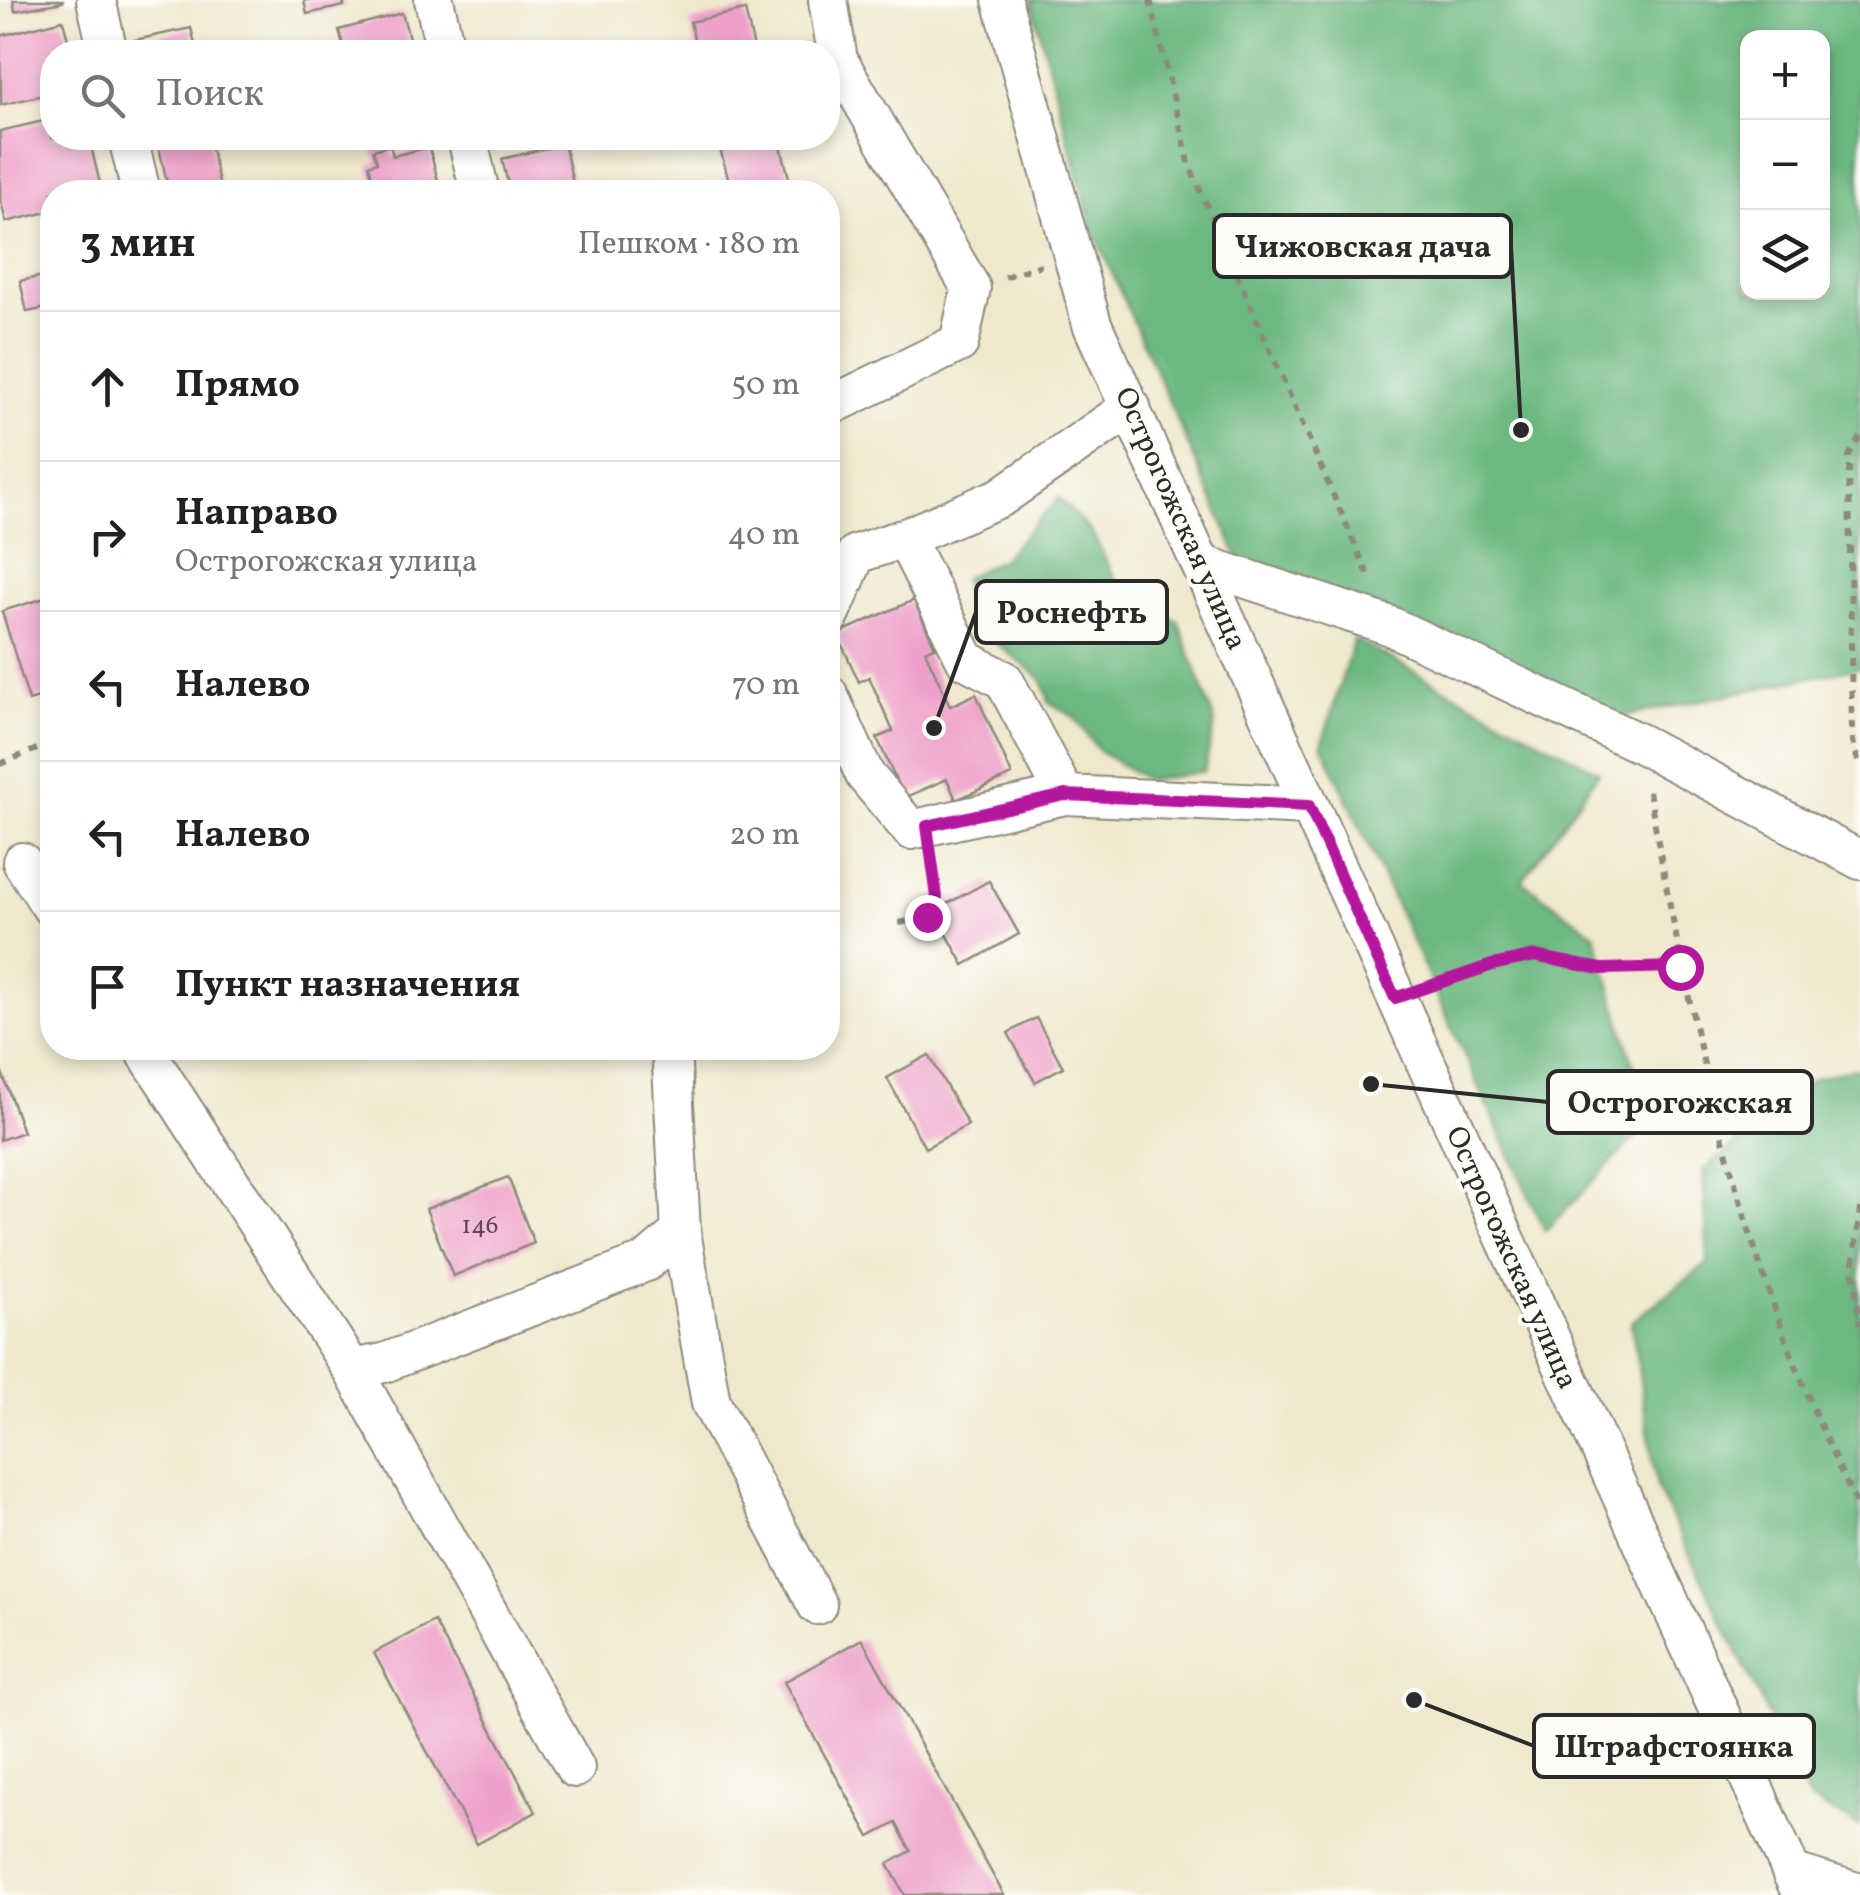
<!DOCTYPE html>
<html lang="ru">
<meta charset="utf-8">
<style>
:root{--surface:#fff;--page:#f2f2f2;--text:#202124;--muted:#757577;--line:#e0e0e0}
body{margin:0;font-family:Vollkorn,serif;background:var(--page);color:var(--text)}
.controls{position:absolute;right:30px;top:30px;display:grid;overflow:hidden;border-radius:20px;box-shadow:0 5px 15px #0003}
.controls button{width:90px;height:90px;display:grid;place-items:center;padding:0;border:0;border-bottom:2px solid var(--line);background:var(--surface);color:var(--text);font:50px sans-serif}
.stop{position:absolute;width:30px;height:30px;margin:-22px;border:8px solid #b5179e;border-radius:50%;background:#fff}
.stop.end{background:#b5179e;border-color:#fff;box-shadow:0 2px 10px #0008}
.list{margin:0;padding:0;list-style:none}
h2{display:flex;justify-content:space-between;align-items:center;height:130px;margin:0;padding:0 40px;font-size:42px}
h2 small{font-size:32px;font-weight:400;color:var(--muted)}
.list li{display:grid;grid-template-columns:65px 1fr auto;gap:30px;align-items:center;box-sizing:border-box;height:150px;padding:0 40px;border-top:2px solid var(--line)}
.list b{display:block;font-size:38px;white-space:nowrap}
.list p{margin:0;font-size:32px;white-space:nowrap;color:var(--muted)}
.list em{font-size:32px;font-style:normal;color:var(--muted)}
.icon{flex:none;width:55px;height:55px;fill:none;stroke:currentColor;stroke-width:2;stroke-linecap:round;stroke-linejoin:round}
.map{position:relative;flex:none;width:1860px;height:1895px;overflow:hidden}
.search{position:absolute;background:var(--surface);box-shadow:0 5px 15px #0003;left:40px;top:40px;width:800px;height:110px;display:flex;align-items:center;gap:25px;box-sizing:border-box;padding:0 35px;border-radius:40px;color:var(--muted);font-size:38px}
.panel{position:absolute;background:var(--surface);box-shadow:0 5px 15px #0003;left:40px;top:180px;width:800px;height:880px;border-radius:40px}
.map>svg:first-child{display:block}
.forest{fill:#6cb881;stroke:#4c7256;stroke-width:2.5;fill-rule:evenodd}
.building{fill:#eea0cb}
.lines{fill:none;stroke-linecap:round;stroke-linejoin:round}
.minor-casing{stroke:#8d8a7c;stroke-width:42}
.path{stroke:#8d8a7c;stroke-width:6;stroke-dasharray:8 8;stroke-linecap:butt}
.minor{stroke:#fff;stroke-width:38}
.route{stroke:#b5179e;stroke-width:12}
.labels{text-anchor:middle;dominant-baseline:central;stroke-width:8;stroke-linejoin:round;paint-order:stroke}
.number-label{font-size:25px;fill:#5c4853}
.street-label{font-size:30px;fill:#2b2b2b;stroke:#fdfcf7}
.leader{fill:none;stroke:#2b2b2b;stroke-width:4}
.callout-dot{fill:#2b2b2b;stroke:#fdfcf7;stroke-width:4}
.callout{fill:#fdfcf7;stroke:#2b2b2b;stroke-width:4}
.callout-label{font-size:32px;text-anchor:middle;font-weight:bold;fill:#2b2b2b}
</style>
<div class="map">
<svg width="1860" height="1895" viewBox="0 0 1860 1895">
<rect width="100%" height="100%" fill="#fdfcf7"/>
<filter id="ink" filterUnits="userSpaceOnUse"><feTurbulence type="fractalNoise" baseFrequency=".01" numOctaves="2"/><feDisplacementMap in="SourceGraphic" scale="20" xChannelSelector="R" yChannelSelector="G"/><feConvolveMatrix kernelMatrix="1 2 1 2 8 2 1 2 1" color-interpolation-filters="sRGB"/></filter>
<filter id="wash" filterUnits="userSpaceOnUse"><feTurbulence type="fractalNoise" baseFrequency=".0048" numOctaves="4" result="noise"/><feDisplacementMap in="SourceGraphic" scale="40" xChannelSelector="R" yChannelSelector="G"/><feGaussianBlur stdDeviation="2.25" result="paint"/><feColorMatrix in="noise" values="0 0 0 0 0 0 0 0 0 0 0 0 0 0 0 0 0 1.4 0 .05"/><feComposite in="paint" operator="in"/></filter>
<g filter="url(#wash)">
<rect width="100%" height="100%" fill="#efe8cd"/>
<g class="forest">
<path d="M1031,0H1860V667L1607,720L1243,568L1092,228ZM1748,38H1822V292H1748Z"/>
<polygon points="1059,498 1092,533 1122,592 1178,621 1215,723 1204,771 1149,781 1100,752 1074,717 1049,702 1042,679 974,626 963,578 1001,560"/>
<polygon points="1354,639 1599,772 1522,881 1595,934 1650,1122 1545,1231 1322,744"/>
<polygon points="1860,1067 1860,1827 1809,1799 1657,1488 1631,1322 1708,1263 1703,1171 1813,1079"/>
</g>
<g id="blocks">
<g class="building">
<polygon points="13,0 63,0 63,2 15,11"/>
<polygon points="304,0 343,0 344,6 307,14"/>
<polygon points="745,10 755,52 697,52 690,22"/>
<polygon points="402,13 413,52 345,52 339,30"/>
<polygon points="63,20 71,52 52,52 52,93 1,105 0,36"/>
<polygon points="191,28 197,52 138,52 135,40"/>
<polygon points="548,40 551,52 501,52 501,51"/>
<polygon points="52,119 52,138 89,138 102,192 52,192 52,211 6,222 0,198 0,131"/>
<polygon points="157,138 229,138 210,144 221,192 169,192"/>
<polygon points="717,138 779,138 791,186 767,192 732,192"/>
<polygon points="564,144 575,192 510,192 502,159"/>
<polygon points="390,145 393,156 429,147 441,192 376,192 369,165 377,162 373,150"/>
<polygon points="52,274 52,307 27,312 20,281"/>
<polygon points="52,596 52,694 29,701 2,611"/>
<polygon points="914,600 935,647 925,651 950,706 976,694 1012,775 956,800 947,779 904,798 877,738 893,731 869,677 859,682 837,634"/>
<polygon points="989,881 1019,934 964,965 934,911"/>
<polygon points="1036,1018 1063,1067 1035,1082 1008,1033"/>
<polygon points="929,1055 968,1125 925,1148 887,1078"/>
<polygon points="0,1067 23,1132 0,1140"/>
<polygon points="508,1177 534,1243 453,1276 426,1209"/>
<polygon points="434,1621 536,1812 477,1844 374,1653"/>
<polygon points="862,1639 1004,1895 905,1895 888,1864 911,1851 896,1823 870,1837 784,1682"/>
</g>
</g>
</g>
<g filter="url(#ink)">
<use href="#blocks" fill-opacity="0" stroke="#8d8a7c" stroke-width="2.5"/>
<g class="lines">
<defs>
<g id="minor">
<polyline points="96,0 108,52"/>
<polyline points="434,0 446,52"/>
<polyline points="1002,0 1092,324 1802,1895"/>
<polyline points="128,138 141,192"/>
<polyline points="467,138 480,192"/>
<polyline points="828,407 959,343 971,288 838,60 828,0"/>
<polyline points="1131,407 1001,497 905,538 966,660 1004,680 1065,795 1309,806"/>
<polyline points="1201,564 1388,625 1641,744 1860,860"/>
<polyline points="828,620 856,554 905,538"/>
<polyline points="828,694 865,775 911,830 1065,795"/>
<polyline points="22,862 52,908"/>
<polyline points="143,1048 352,1369 575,1768"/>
<polyline points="671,1048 681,1232 711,1403 817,1605"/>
<polyline points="352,1369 384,1363 646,1262 681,1232"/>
<polyline points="1791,1872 1860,1893"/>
</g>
</defs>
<use href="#minor" class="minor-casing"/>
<g class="path">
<polyline points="1150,0 1190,167 1371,581"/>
<polyline points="1005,277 1041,265"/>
<polyline points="1860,437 1849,456 1852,741 1860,767"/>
<polyline points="0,764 52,743"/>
<path d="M1649,791C1692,1037 1747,1286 1860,1511"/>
<polyline points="899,923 927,917 937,897 931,864"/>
<polyline points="1432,986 1535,956 1601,969 1680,967"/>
<polyline points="1860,1208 1853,1269 1860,1325"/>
</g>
<use href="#minor" class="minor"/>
</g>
</g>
<g class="lines" filter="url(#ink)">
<polyline class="route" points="927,917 937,897 927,826 1065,795 1309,806 1395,998 1492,965 1535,956 1601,969 1680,967"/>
</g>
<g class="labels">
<g class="number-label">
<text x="480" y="1226">146</text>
</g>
<g class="street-label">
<text transform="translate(1180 519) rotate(66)">Острогожская улица</text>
<text transform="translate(1511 1258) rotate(66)">Острогожская улица</text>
</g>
</g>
<path class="leader" d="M1521 430L1511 246M934 728L976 612M1371 1084L1548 1102M1414 1700L1534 1746"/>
<g class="callout-dot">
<circle cx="1521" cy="430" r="10"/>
<circle cx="934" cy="728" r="10"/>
<circle cx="1371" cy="1084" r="10"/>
<circle cx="1414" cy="1700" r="10"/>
</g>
<g class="callout">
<rect x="1214" y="215" width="297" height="62" rx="10"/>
<rect x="976" y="581" width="191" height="62" rx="10"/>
<rect x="1548" y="1071" width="264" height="62" rx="10"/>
<rect x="1534" y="1715" width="280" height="62" rx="10"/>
</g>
<g class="callout-label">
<text x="1363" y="257">Чижовская дача</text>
<text x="1072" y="623">Роснефть</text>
<text x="1680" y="1113">Острогожская</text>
<text x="1674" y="1757">Штрафстоянка</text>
</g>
</svg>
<div class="controls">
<button>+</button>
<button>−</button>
<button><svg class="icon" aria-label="layers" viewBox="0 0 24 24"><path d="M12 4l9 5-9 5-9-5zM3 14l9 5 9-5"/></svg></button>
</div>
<div class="stop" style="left:1680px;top:967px"></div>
<div class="stop end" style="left:927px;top:917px"></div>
<div class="search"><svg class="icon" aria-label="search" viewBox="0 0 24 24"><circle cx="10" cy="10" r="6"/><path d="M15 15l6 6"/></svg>Поиск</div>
<section class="panel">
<h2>3 мин<small>Пешком · 180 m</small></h2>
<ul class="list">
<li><svg class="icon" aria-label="ahead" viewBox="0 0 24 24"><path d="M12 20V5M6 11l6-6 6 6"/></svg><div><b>Прямо</b></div><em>50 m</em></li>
<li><svg class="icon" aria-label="right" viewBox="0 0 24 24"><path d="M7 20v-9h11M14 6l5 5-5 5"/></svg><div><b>Направо</b><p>Острогожская улица</p></div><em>40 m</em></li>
<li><svg class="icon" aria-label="left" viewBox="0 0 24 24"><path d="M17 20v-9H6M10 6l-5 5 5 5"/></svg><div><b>Налево</b></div><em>70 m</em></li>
<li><svg class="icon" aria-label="left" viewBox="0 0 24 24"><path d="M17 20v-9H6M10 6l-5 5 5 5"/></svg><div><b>Налево</b></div><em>20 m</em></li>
<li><svg class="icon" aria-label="arrive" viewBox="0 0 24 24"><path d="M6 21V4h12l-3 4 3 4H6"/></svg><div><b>Пункт назначения</b></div></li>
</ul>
</section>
</div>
